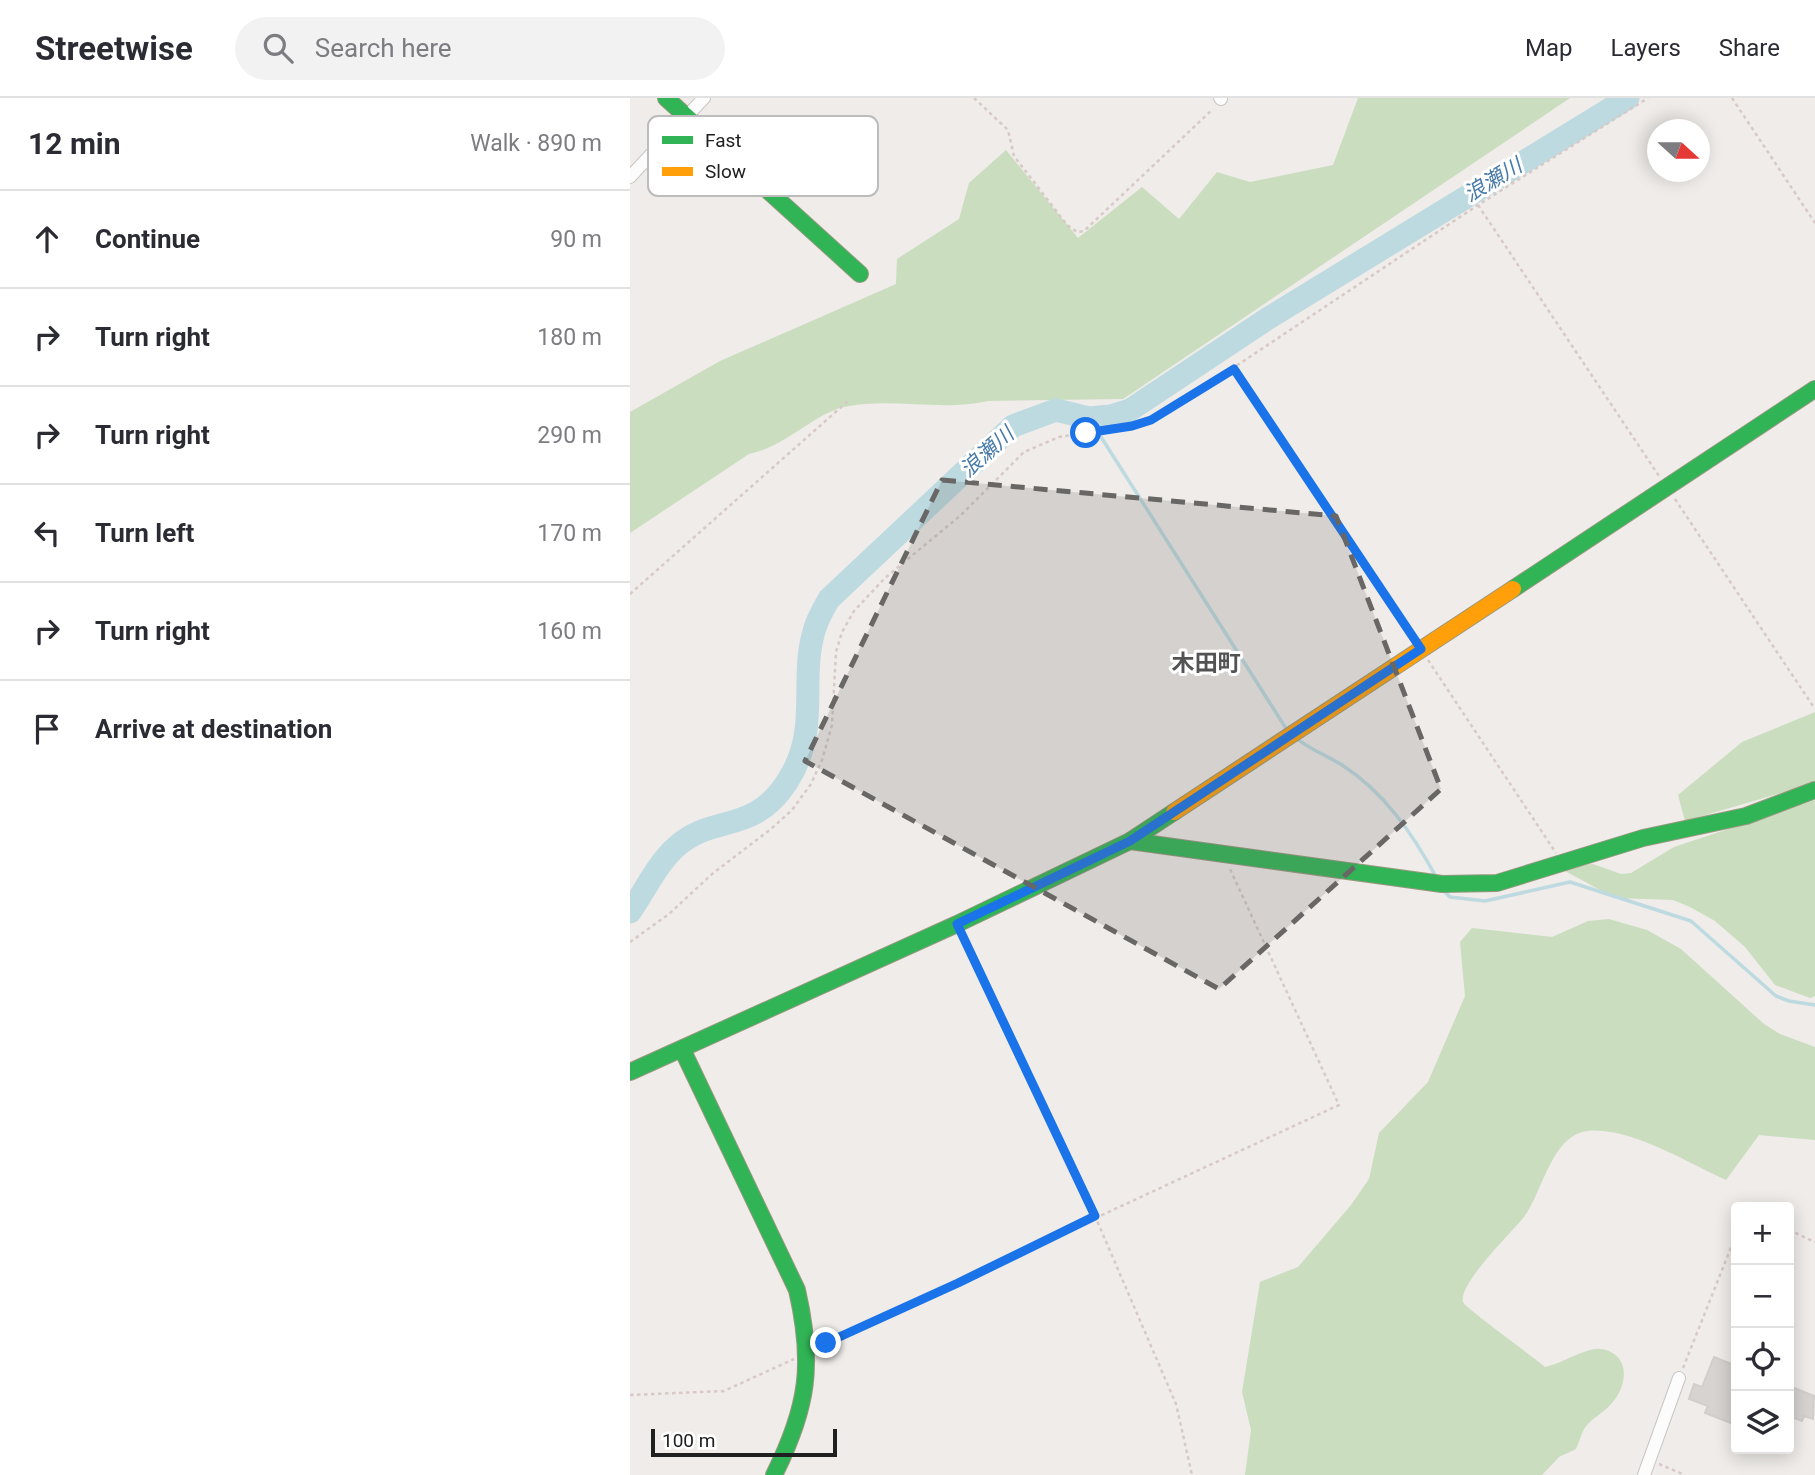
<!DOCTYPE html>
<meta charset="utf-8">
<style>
:root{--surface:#fff;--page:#f2f2f3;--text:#2b2b33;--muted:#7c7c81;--line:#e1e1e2}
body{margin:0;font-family:Roboto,"Noto Sans JP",sans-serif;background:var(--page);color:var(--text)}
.controls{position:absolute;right:21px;bottom:21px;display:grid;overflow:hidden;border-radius:7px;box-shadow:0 4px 18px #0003}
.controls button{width:63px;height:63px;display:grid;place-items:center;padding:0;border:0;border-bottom:2px solid var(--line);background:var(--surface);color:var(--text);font:35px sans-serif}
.compass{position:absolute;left:1017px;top:21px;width:63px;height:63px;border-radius:50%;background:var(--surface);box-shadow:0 4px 18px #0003;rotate:111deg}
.scale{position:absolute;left:21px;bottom:18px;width:186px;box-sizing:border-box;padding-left:7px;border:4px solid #202020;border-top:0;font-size:19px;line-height:24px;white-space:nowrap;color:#202020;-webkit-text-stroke:5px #fff;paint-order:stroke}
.stop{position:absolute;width:21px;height:21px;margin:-16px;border:5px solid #1a73e8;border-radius:50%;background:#fff}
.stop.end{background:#1a73e8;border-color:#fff;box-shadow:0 2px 7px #0008}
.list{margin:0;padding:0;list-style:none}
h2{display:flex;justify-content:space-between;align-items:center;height:91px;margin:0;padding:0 28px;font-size:30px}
h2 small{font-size:23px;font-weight:400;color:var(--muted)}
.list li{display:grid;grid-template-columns:46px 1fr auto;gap:21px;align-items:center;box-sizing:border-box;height:98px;padding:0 28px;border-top:2px solid var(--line)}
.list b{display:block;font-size:26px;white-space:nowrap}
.list em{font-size:23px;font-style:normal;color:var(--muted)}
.icon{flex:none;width:38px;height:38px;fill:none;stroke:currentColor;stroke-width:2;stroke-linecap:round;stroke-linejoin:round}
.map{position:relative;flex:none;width:1185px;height:1377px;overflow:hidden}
header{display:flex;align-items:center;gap:42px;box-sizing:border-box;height:98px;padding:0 35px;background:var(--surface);border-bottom:2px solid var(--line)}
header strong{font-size:33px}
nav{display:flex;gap:38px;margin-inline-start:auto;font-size:24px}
.search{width:490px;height:63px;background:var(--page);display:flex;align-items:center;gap:18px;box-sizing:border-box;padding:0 24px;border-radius:38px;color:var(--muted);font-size:26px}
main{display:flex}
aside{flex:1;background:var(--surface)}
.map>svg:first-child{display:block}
.forest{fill:#caddbf}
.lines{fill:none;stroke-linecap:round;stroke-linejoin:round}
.stream{stroke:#bddae1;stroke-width:3.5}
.river{stroke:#bddae1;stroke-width:23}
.building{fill:#d6d3d0;stroke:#d2ceca;stroke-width:2}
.street-casing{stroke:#c7c6c5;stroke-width:14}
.fast-casing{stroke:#989880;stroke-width:18}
.slow-casing{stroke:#989880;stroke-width:18}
.path{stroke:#d8c9c7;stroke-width:2.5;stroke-dasharray:3.5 3.5;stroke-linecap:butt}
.street{stroke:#fdfcfc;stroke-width:12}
.fast{stroke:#30b455;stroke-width:16}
.slow{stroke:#ff9f0a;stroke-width:16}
.route{stroke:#1a73e8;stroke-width:9}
.marked{fill:#686766;fill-opacity:0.2;stroke:#686766;stroke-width:5;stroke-dasharray:14 9;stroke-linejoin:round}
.labels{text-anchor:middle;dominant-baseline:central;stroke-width:6;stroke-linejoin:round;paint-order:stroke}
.water-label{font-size:21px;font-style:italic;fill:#487aa9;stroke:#fff}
.quarter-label{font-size:23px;font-weight:bold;fill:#535353;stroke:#fff}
.key{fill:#fff;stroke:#bcbcbc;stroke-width:2}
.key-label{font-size:19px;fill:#202020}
</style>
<header>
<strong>Streetwise</strong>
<div class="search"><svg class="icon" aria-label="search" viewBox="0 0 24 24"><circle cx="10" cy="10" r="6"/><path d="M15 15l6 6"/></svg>Search here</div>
<nav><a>Map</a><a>Layers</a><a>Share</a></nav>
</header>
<main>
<aside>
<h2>12 min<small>Walk · 890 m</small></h2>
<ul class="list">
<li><svg class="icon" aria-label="ahead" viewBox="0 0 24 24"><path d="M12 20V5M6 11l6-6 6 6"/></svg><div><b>Continue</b></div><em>90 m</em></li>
<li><svg class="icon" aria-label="right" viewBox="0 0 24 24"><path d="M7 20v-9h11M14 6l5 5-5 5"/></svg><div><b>Turn right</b></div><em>180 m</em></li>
<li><svg class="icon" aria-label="right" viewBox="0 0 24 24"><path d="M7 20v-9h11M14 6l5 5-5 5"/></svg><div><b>Turn right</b></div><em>290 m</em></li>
<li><svg class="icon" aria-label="left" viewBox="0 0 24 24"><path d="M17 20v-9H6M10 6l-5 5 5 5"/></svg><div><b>Turn left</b></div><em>170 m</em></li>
<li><svg class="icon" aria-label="right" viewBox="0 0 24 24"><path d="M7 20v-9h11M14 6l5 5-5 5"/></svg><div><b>Turn right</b></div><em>160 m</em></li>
<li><svg class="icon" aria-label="arrive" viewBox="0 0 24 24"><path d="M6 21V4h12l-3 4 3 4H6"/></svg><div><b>Arrive at destination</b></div></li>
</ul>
</aside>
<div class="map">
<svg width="1185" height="1377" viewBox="0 0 1185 1377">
<rect width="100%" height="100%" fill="#efece9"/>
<g class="forest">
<path d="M728,0H940L493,301L358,303C311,314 262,299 214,309C185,315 157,348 119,356L0,435V314L90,263L266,186L267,161L329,121L339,85L376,52L448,140L512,89L549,121L587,74L620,84L703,67Z"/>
<polygon points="1185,614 1185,685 1055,723 1048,697 1112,644"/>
<polygon points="1185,702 1185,898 1180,900 1145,887 1115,849 1085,823 1060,809 1043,802 985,800 935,773 943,767 963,766 991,776 1001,775 1044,749"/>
<path d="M979,821L1017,832L1051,851L1134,926L1150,936L1185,949V1042L1129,1037L1096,1082C1058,1065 999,1028 957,1033C921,1038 913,1094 894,1119C882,1134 828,1186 833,1204C834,1209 905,1260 915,1269C932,1266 956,1249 971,1251C1001,1256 998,1287 982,1305C974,1315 961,1320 954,1331C951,1337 949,1344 946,1351L929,1359L912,1377H615L621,1332L612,1294L630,1184L668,1169L721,1107L739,1081L749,1035L798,984L835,898L830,844L842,830L922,839L958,823Z"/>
</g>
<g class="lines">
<g class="stream">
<polyline points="459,320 657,632"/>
<path d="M665,639C680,652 696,657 712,667C754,694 783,736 806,779"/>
<polyline points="813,792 820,799 855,803 940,784 1061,823 1146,898 1159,903 1185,907"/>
</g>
<path class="river" d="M0,814C15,793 26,767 46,749C82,716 123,737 157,684C192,631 168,582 185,530C188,520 194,510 199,501L383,328L426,312L459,320L481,318L500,312L637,221L998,0"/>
</g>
<g class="building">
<polygon points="1084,1259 1106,1268 1106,1327 1075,1315 1078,1308 1059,1301 1064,1286 1072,1289"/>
<polygon points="1159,1288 1184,1298 1183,1321 1174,1318 1172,1323 1159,1318"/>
</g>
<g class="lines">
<defs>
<g id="street">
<polyline points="590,0 591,1"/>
<polyline points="0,79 74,0"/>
<polyline points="1014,1377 1049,1280"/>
</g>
<g id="fast">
<polyline points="36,0 230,176"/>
<polyline points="883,491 1185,291"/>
<polyline points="500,743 812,786 867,785 1013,740 1116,718 1185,692"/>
<path d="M52,951L167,1192C184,1266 178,1309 144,1377"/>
<polyline points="0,974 327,826 500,743 544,714"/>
</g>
<polyline id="slow" points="544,714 883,491"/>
</defs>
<use href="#street" class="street-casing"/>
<use href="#fast" class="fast-casing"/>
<use href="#slow" class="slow-casing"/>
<g class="path">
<polyline points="344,0 378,32 384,58 437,127 447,134 454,133 583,11"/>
<polyline points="1102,0 1185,125"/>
<polyline points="848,107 1029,378"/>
<polyline points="604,271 782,539"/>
<polyline points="1045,401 1183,608"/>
<polyline points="0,496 218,303"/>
<polyline points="798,562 926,755"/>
<polyline points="333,839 465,1118 546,1306 562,1377"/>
<polyline points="0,844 39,816 82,776 141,731 162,712 181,686 192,662 202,627 206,554 212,534 224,513 255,480 331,417 394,354 429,339 502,328 540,312 848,107 1018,0"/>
<polyline points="1159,1132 1185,1144"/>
<polyline points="192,1247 709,1007 600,771"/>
<polyline points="1053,1270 1106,1137"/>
<polyline points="0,1297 94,1293 164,1261"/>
<polyline points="1029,1366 1055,1377"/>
</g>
<use href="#street" class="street"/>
<use href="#fast" class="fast"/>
<use href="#slow" class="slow"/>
</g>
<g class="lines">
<polyline class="route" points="196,1245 328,1185 465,1118 327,826 500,743 791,551 604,271 521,322 502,328 456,335"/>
</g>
<path class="marked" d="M312,382L706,418L811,691L589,891L175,663Z"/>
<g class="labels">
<g class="water-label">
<text transform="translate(863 82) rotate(-31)">浪瀬川</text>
<text transform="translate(357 354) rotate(-42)">浪瀬川</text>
</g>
<g class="quarter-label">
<text x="576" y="565">木田町</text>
</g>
</g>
<rect x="18" y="18" width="230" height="80" rx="10" class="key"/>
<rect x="32" y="38" width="31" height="8" fill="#30b455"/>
<rect x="32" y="69" width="31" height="9" fill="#ff9f0a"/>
<g class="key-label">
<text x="75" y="49">Fast</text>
<text x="75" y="80">Slow</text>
</g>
</svg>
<div class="controls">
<button>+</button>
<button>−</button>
<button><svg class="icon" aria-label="locate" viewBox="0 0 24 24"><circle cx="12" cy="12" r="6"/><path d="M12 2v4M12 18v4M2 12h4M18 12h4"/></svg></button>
<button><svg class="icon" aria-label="layers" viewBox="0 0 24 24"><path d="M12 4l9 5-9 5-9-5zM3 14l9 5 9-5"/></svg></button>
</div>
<svg class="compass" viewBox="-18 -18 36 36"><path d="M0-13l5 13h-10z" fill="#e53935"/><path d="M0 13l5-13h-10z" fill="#7c7c81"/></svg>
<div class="scale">100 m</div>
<div class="stop" style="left:456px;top:335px"></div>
<div class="stop end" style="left:196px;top:1245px"></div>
</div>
</main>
